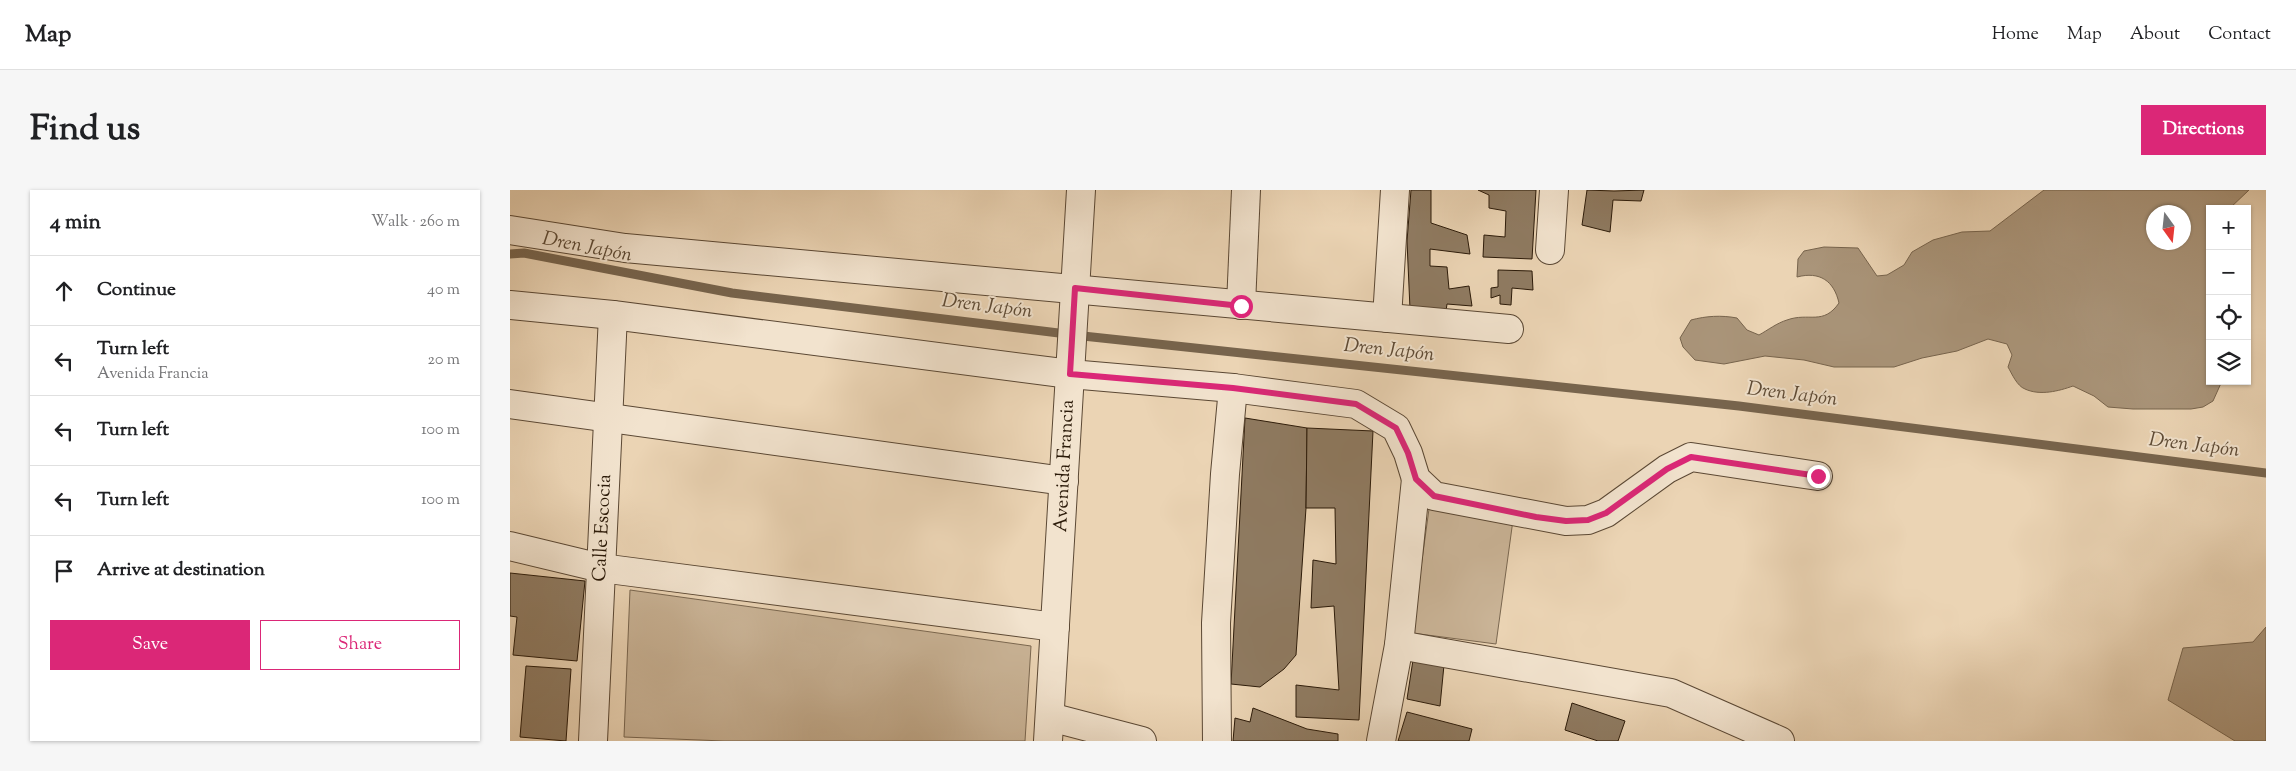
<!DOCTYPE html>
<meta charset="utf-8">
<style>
:root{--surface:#fff;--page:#f6f6f6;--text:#202124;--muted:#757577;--line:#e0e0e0;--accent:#db2777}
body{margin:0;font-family:"Sorts Mill Goudy",serif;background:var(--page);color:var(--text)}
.controls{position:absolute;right:15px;top:15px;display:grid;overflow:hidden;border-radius:0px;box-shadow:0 1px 4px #0004}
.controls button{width:45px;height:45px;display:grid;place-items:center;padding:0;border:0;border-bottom:1px solid var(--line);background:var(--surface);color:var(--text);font:25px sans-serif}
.compass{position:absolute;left:1636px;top:15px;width:45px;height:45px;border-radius:50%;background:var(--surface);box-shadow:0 1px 4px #0004;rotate:165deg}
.stop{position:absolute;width:15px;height:15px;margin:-11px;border:4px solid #db2777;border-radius:50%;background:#fff}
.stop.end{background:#db2777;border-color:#fff;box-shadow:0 1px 5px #0008}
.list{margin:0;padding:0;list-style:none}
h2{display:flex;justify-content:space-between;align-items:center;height:65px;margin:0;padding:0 20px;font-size:21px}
h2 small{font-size:16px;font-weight:400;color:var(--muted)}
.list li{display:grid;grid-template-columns:32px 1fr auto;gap:15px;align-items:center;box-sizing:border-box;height:70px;padding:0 20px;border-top:1px solid var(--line)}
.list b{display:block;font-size:19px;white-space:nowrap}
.list p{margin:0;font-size:16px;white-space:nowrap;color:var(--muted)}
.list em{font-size:16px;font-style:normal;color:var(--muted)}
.actions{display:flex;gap:10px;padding:15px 20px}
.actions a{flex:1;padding:11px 0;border:1px solid var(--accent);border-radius:0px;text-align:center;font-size:18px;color:var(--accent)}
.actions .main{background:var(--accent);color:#fff}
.icon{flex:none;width:28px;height:28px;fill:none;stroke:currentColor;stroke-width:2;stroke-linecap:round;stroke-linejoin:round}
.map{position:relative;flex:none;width:1756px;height:551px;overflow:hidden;border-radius:0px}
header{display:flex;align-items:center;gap:30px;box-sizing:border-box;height:70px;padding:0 25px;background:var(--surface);border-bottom:1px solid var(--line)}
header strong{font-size:24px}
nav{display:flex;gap:28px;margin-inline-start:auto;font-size:18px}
.intro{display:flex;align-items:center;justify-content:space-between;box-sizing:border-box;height:120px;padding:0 30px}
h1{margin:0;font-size:35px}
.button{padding:12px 22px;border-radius:0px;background:var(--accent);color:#fff;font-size:18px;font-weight:700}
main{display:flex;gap:30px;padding:0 30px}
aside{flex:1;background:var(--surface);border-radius:0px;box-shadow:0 1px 4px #0004}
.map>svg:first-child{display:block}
.green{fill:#cab497;stroke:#7a6750}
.water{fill:#aa957a;stroke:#77644d;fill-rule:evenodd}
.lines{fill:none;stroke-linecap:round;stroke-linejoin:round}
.stream{stroke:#77644d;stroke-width:9}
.building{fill:#8f7b62;stroke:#2b1a09}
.minor-casing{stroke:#5b4834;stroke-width:30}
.minor{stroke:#f2e3ce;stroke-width:28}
.route{stroke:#db2777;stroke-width:6}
.labels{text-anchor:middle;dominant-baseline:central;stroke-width:4;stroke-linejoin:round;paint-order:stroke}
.street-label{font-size:19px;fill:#2b1a09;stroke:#f2e3ce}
.water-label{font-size:20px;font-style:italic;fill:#5e4b36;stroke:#f2e3ce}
</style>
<header>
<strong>Map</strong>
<nav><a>Home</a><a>Map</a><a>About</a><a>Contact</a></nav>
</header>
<div class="intro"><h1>Find us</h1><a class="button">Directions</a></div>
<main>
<aside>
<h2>4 min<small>Walk · 260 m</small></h2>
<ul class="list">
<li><svg class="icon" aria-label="ahead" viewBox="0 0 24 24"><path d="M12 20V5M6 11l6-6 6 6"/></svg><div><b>Continue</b></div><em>40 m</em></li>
<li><svg class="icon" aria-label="left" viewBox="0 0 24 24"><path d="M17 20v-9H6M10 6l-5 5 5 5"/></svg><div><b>Turn left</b><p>Avenida Francia</p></div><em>20 m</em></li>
<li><svg class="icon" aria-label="left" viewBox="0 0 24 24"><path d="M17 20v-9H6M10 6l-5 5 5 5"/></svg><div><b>Turn left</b></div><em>100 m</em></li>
<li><svg class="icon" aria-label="left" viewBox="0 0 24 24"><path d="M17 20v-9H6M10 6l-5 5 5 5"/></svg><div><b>Turn left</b></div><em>100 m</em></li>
<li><svg class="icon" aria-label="arrive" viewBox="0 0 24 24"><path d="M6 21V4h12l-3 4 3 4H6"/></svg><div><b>Arrive at destination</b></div></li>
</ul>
<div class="actions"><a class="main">Save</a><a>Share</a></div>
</aside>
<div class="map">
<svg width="1756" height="551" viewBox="0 0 1756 551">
<rect width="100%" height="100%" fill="#ebd4b4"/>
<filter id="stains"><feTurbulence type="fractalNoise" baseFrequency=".004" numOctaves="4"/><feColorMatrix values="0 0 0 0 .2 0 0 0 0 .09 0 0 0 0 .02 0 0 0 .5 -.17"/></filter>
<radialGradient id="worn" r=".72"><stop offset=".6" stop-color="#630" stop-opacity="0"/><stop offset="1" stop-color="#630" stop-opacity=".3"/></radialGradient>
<g class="green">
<polygon points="919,319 1003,330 986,454 902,443"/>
<polygon points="120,400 521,456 515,551 214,551 114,547"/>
</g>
<g class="water">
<path d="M1534,0H1739L1719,19H1700V191H1712L1703,211L1693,217L1681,219H1623L1598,217L1584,206L1563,196C1549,201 1530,206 1515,199C1507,196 1502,184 1498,177L1502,165L1497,154L1478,149L1447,161L1412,168L1384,177H1324L1294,170L1255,166L1214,174L1185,170L1173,157L1170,148L1181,130C1196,126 1211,125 1227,128L1237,140L1249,145C1258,140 1267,133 1277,130C1299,122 1313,136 1329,113C1324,91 1310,81 1287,87L1288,69L1294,61L1314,57L1348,58L1367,86L1377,85L1394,75L1402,62L1423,50L1452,42L1480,41ZM1644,22H1674V52H1644Z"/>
<polygon points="1756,437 1756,551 1725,551 1658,510 1673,458 1743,452"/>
</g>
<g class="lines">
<polyline class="stream" points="0,64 14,63 222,103 573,146 1229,216 1756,283"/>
</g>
<g class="building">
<polygon points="901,0 921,0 921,33 957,45 960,64 920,59 920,76 937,77 939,99 959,96 962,116 937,114 936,121 900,119 897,51"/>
<polygon points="968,0 1026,0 1022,69 973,67 974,45 995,47 996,21 979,18 979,5"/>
<polygon points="1077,0 1104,1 1134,0 1131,11 1103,10 1100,42 1072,35"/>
<polygon points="988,80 1022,81 1023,100 1002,98 1001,115 990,114 990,105 981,108 981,98 988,97"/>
<polygon points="735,228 797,238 796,318 786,465 774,479 750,497 721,494"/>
<polygon points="797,238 863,241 849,530 786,527 786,495 829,500 824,416 801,418 803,370 826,374 825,318 796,318"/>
<polygon points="0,383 75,391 67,471 3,465 7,427 0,426"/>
<polygon points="903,470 934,475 930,516 897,509"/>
<polygon points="16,476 61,479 56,551 10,547"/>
<polygon points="1062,513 1115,531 1108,551 1088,551 1055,540"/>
<polygon points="743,518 797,539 828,544 828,551 723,551 725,528 740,532"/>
<polygon points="897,522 962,539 959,551 888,551"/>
</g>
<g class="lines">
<defs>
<g id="minor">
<polyline points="0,40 115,58 999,139"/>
<polyline points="1040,60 1044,0"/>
<polyline points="0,115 103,125 560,184 723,198 846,214 886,238 898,263 906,289 924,306 1056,331 1078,330 1096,323 1157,279 1181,267 1308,286"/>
<polyline points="731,115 736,0"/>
<polyline points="877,128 885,0"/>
<polyline points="0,214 554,291"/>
<polyline points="0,356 91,378 545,437"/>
<polyline points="889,455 1161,503 1270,551"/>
<polyline points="540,527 632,551"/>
<polyline points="83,551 103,125"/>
<polyline points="538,551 571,0"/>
<polyline points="707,551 706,433 715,284 723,198"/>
<polyline points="871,551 889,455 906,289"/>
</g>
</defs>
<use href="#minor" class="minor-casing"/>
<use href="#minor" class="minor"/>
</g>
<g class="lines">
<polyline class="route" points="731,116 565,98 560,184 723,198 846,214 886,238 898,263 906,289 924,306 1026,327 1056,331 1078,330 1096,323 1157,279 1181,267 1308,286"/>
</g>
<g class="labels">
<g class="street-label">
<text transform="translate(555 276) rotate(-87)">Avenida Francia</text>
<text transform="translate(93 338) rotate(-87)">Calle Escocia</text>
</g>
<g class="water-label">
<text transform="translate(77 58) rotate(11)">Dren Japón</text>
<text transform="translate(477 117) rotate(7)">Dren Japón</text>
<text transform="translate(879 161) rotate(6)">Dren Japón</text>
<text transform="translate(1282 205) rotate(7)">Dren Japón</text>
<text transform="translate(1684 256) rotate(7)">Dren Japón</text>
</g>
</g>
<rect width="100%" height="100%" filter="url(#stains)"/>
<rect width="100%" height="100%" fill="url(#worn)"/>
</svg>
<div class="controls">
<button>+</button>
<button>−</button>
<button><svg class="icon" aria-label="locate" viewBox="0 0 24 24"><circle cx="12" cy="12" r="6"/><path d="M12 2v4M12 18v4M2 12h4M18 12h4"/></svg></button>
<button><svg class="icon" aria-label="layers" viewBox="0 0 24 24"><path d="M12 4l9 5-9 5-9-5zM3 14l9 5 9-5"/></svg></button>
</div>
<svg class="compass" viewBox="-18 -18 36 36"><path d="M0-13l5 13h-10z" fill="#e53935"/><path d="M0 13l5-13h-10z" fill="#757577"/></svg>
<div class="stop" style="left:731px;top:116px"></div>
<div class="stop end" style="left:1308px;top:286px"></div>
</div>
</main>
